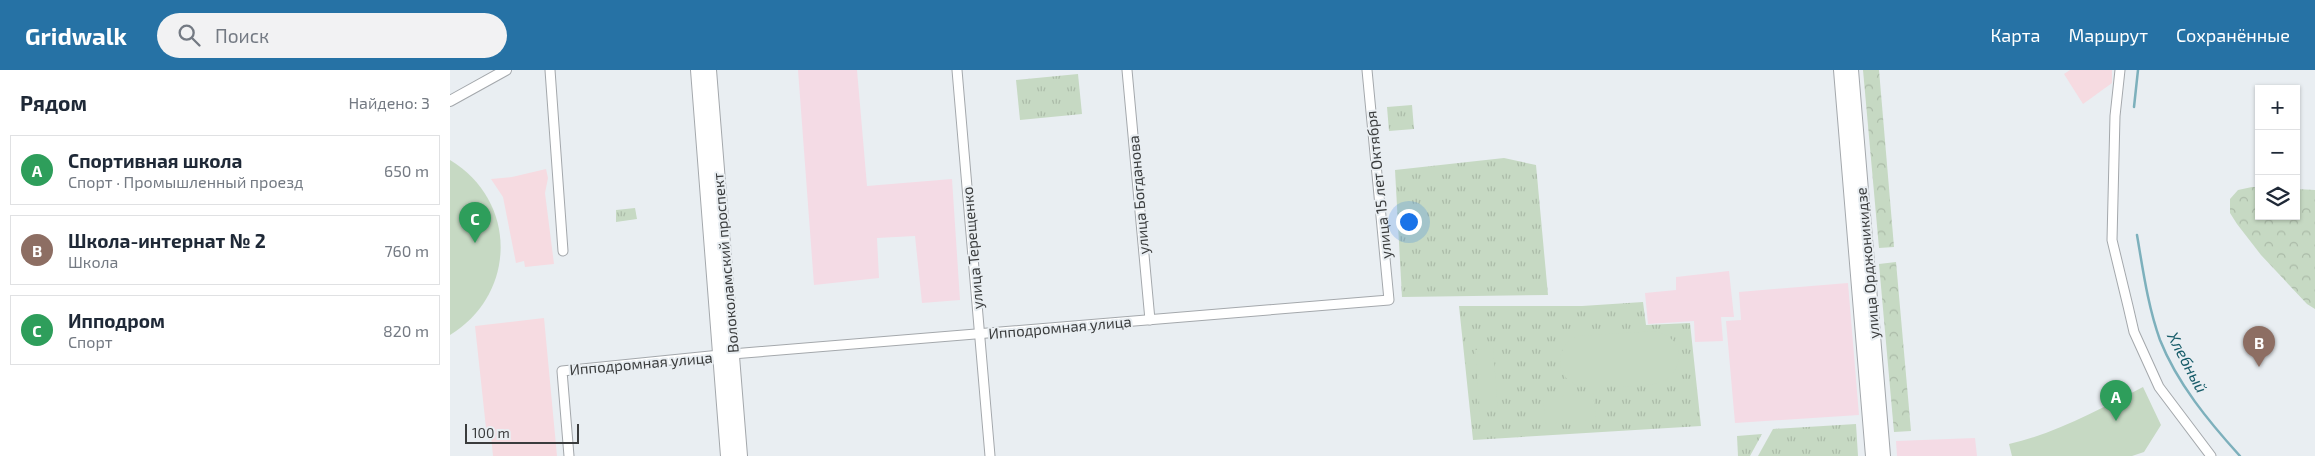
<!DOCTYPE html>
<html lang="ru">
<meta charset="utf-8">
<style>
:root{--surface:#fff;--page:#f2f2f3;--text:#1f2937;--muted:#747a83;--line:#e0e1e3;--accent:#2672a5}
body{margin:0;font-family:"Exo 2",sans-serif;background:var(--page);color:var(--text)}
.controls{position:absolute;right:15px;top:15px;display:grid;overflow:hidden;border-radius:0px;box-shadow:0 1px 4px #0004}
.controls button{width:45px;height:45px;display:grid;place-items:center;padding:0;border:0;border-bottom:1px solid var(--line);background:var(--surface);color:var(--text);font:25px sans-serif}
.scale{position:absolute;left:15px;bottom:12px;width:114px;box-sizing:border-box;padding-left:5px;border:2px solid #3a3c3d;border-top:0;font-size:14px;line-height:18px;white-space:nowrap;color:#3a3c3d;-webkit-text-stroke:4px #e9eef2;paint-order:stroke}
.you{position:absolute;left:958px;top:151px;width:18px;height:18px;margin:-12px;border:4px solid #fff;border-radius:50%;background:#1a73e8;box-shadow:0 0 0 8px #1a73e833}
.badge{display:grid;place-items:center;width:32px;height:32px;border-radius:50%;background:var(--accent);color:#fff;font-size:16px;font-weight:700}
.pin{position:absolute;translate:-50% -41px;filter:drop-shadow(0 1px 2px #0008)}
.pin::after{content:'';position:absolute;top:26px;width:18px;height:15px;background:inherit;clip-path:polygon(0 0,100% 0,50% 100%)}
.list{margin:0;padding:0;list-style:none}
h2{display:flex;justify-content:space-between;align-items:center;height:65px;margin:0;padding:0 20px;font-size:21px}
h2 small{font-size:16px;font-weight:400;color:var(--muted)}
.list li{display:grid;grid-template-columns:32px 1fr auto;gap:15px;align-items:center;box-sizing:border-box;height:70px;margin:0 10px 10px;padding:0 10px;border:1px solid var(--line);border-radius:0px}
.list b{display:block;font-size:19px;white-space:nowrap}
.list p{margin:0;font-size:16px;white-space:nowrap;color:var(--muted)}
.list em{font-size:16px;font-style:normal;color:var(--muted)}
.icon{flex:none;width:28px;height:28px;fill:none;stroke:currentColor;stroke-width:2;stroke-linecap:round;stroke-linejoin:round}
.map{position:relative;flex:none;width:1865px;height:386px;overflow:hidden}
header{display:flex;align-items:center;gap:30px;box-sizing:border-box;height:70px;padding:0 25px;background:var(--accent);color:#fff}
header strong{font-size:24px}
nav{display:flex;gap:28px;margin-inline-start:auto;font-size:18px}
.search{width:350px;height:45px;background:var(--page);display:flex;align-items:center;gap:12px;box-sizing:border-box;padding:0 18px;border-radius:28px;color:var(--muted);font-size:19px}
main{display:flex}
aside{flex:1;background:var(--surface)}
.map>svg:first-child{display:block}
.commercial{fill:#f4dbe5}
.industrial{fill:#f6dbe1}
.grass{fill:url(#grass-tufts)}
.forest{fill:url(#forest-crowns)}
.pitch{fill:#c6d9c3}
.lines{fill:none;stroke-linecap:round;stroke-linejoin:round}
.stream{stroke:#7db0bc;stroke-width:2.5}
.minor-casing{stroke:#a4a8ac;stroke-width:11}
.tertiary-casing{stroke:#a4a8ac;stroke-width:12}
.primary-casing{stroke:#a4a8ac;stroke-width:16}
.minor{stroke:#fff;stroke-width:9}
.tertiary{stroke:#fff;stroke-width:10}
.primary{stroke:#fff;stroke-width:14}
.labels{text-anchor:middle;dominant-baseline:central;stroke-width:4;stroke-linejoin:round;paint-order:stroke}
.street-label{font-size:15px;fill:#3a3c3d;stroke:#e9eef2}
.water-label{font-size:16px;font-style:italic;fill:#185d6a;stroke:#e9eef2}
</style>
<header>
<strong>Gridwalk</strong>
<div class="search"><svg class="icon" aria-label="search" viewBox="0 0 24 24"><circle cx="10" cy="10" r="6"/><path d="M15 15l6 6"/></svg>Поиск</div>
<nav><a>Карта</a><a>Маршрут</a><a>Сохранённые</a></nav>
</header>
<main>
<aside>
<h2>Рядом<small>Найдено: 3</small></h2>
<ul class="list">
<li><span class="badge" style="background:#2e9e5b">A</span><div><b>Спортивная школа</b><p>Спорт · Промышленный проезд</p></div><em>650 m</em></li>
<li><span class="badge" style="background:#8d6e63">B</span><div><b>Школа-интернат № 2</b><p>Школа</p></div><em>760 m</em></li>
<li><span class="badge" style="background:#2e9e5b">C</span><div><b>Ипподром</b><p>Спорт</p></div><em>820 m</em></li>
</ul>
</aside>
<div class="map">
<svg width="1865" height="386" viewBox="0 0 1865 386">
<defs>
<pattern id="grass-tufts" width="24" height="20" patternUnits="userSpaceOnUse" patternTransform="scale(1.25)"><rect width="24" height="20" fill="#c6d9c3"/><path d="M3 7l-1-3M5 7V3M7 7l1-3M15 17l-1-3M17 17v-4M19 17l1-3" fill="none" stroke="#abbba8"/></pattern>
<pattern id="forest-crowns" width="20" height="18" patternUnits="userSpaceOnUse" patternTransform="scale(1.25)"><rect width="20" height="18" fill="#c6d9c3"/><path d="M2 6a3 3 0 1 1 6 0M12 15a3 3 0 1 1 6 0" fill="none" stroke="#abbba8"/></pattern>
</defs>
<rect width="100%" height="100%" fill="#e9eef2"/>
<g class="commercial">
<polygon points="348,0 407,0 417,116 502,109 510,230 472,233 465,166 427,168 429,208 364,215"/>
<polygon points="1279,201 1284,247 1271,247 1273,271 1245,272 1244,251 1198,254 1195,223 1226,220 1226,207"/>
<polygon points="1398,213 1409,345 1285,353 1276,251 1291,250 1289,222"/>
<polygon points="1525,368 1527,386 1447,386 1446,371"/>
</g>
<g class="industrial">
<polygon points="1620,0 1662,0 1662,13 1633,34 1614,4"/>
<polygon points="96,99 98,108 95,123 104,194 75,197 74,191 66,193 53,127 41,109 62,107"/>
<polygon points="94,248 107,386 43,386 41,365 36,358 25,256"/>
</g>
<g class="grass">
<polygon points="628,4 632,44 570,50 566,10"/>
<polygon points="962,35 964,59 939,61 937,37"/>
<polygon points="1054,88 1086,95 1098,225 952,227 945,100"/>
<polygon points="185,138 187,149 166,152 166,140"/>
<polygon points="1193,232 1196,255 1240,253 1251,356 1023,370 1009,236 1132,236"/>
<polygon points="1406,354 1408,386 1308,386 1323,359"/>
<polygon points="1312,364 1300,386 1288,386 1287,366"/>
</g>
<g class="forest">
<polygon points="1413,0 1429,0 1444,177 1429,178"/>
<polygon points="1802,117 1809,117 1809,146 1846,146 1846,119 1865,120 1865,239 1857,234 1811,185 1787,154 1780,143 1780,129 1788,120"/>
<polygon points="1446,192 1461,361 1444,362 1429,194"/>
</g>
<g class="pitch">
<path d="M0,90C68,131 67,224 0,265Z"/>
<path d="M1205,261C1216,264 1225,269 1228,280C1231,293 1224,308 1211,312C1195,318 1152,316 1133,317C1105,312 1102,277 1127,266Z"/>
<polygon points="1043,278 1048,341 1030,342 1025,280"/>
<path d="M1693,317L1711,355L1694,382L1682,386H1562L1559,374C1607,363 1650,339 1693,317Z"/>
<polygon points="1143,323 1146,349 1096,354 1093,328"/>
</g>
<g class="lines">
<g class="stream">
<polyline points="1684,37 1688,0"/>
<path d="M1687,165C1693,200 1698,237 1710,270C1727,313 1759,352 1790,386"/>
</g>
<defs>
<g id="minor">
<polyline points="100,0 113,181"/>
<polyline points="507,0 540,386"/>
<polyline points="677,0 700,250"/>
<polyline points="1670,0 1665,46 1662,170 1678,236 1684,262 1709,317 1761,386"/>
<polyline points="282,284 939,230 917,0"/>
<polyline points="119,386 112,301 270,285"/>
</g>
<polyline id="tertiary" points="0,31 56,0"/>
<g id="primary">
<polyline points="248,0 278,386"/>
<polyline points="259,0 290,386"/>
<polyline points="1391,0 1423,386"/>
<polyline points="1401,0 1433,386"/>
</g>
</defs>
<use href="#minor" class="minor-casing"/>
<use href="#tertiary" class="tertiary-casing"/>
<use href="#primary" class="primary-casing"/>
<use href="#minor" class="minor"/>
<use href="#tertiary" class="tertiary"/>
<use href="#primary" class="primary"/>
</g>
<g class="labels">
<g class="street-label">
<text transform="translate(928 115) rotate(-96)">улица 15 лет Октября</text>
<text transform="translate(688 125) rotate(-95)">улица Богданова</text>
<text transform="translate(522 178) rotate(-95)">улица Терещенко</text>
<text transform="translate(275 193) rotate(-95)">Волоколамский проспект</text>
<text transform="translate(1417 193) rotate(-95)">улица Орджоникидзе</text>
<text transform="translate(610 257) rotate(-5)">Ипподромная улица</text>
<text transform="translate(191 293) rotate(-5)">Ипподромная улица</text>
</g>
<g class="water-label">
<text transform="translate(1738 292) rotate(62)">Хлебный</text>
</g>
</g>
</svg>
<div class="controls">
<button>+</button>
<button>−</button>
<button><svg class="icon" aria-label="layers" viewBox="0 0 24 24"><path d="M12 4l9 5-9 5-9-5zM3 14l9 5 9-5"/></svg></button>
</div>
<div class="scale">100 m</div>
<div class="you"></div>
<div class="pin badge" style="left:1666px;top:351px;background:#2e9e5b">A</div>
<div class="pin badge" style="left:1809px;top:297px;background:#8d6e63">B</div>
<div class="pin badge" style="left:25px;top:173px;background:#2e9e5b">C</div>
</div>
</main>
